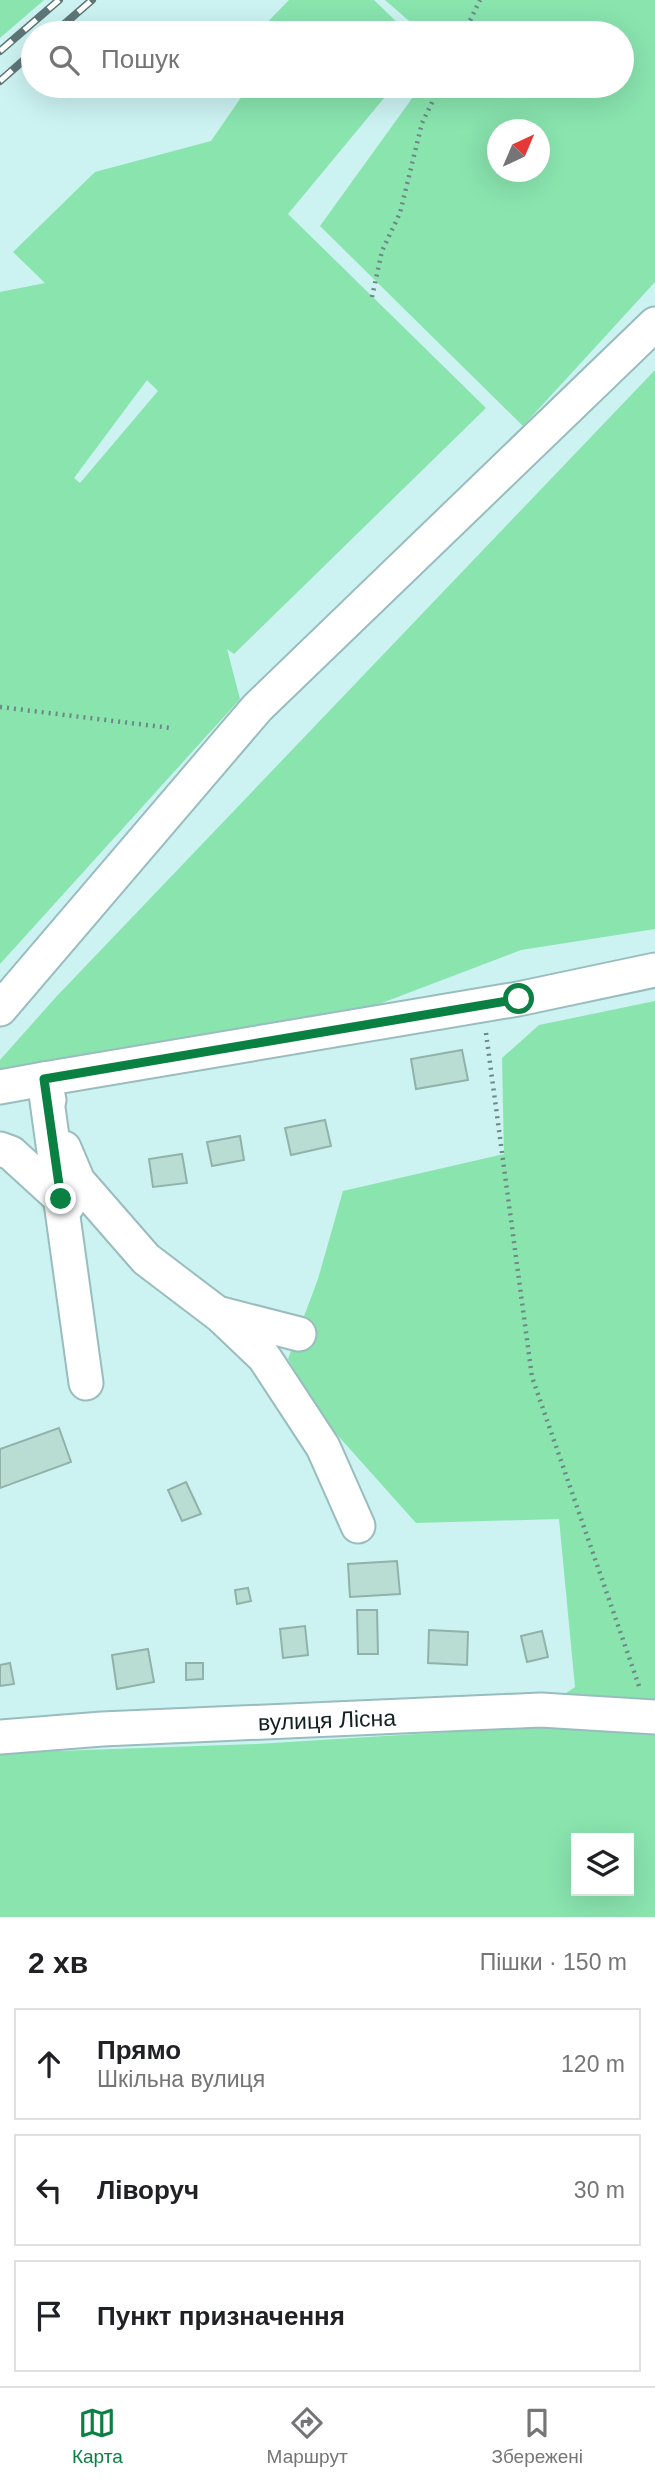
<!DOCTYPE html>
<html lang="uk">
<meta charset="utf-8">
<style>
:root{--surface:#fff;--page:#f2f2f2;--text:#202124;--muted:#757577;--line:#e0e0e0;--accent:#0b8043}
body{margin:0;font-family:Arial,sans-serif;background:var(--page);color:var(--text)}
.controls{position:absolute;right:21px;bottom:21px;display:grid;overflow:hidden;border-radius:0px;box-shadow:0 7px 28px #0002}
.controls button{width:63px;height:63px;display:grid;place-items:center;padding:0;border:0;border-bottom:2px solid var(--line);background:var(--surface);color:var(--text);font:35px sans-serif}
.compass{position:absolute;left:487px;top:119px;width:63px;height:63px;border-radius:50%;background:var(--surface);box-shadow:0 7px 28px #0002;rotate:44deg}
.stop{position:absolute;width:21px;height:21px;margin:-16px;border:5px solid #0b8043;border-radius:50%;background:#fff}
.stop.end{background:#0b8043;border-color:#fff;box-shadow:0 2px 7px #0008}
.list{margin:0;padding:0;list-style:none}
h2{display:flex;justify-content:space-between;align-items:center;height:91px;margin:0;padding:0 28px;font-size:30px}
h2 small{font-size:23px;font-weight:400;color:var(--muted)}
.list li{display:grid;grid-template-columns:46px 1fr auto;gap:21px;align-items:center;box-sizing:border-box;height:112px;margin:0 14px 14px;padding:0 14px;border:2px solid var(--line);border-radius:0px}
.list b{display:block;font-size:26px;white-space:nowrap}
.list p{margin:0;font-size:23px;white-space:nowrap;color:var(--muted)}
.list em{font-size:23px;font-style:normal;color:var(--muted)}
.icon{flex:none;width:38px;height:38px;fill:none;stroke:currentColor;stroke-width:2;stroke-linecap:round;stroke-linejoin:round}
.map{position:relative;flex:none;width:655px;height:1917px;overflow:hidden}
.search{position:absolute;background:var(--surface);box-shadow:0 7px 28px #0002;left:21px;right:21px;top:21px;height:77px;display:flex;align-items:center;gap:18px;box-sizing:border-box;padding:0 24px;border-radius:38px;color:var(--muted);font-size:26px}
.sheet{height:469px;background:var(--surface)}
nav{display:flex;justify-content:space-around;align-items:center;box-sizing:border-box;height:98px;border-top:2px solid var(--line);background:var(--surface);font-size:19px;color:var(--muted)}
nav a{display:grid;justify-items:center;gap:4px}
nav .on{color:var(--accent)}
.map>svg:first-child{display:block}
.green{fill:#89e4ae;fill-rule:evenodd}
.building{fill:#baddd3;stroke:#90b2a9;stroke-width:2}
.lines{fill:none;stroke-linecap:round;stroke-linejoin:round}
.minor-casing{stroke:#99bdbe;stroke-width:37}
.path{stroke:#6e8888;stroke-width:4.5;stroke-dasharray:2 5;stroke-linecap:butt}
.minor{stroke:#fff;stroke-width:33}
.rail-casing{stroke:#5e7676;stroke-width:8}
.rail{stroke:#fff;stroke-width:5;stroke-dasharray:16;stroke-linecap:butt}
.route{stroke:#0b8043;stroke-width:9}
.labels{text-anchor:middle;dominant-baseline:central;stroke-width:5;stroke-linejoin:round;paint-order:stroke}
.street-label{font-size:23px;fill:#122020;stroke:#fff}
</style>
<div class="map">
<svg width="655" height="1917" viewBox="0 0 655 1917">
<rect width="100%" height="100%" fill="#ccf2f2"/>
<g class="green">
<polygon points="0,0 44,0 0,38"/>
<polygon points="289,0 374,0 408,33 257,33"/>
<path d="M385,0H655V282L523,426L320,226L421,86H622V33H423ZM498,130H540V172H498Z"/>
<path d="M249,86H394L288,214L486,408L234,654L227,649L240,699L0,964V292L45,283L13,252L95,172L211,141ZM147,380L158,391L80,483L74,478Z"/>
<polygon points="655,370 655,929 521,950 316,1028 0,1076 0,1060 56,997"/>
<path d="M655,1001V1917H0V1753L257,1744L515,1728L575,1687L559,1519L416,1523L324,1420L288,1359L318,1279L343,1191L504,1154L502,1058L539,1025ZM576,1838H629V1891H576Z"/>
</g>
<g class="building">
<polygon points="462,1050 468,1080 416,1089 411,1059"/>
<polygon points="325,1120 331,1146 291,1155 285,1128"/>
<polygon points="240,1136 244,1160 212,1166 207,1142"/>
<polygon points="182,1154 187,1183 153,1187 149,1159"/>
<polygon points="59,1428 71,1462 0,1488 0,1449"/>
<polygon points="186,1482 201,1514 182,1521 168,1490"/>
<polygon points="397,1561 400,1594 350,1597 348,1564"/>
<polygon points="248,1588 251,1601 237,1604 235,1590"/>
<polygon points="357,1610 377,1610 378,1654 358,1654"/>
<polygon points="305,1626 308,1655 283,1658 280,1629"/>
<polygon points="429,1630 468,1632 467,1665 428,1663"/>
<polygon points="542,1631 548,1657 527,1662 521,1636"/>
<polygon points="148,1649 154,1682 117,1689 112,1655"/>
<polygon points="10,1663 14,1684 0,1686 0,1665"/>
<polygon points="186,1663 203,1663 203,1679 186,1680"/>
</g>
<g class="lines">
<defs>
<g id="minor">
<polyline points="0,1009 257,708 655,324"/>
<polyline points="0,1087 44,1079 49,1100"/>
<polyline points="64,1148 78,1181 146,1259 221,1316 264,1357 323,1447 358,1526"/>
<polyline points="0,1149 11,1153 68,1205"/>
<polyline points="221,1314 299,1334"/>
<polyline points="86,1383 44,1079 518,999 655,970"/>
<polyline points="0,1737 102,1729 541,1710 655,1717"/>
</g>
</defs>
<use href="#minor" class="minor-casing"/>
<g class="path">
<polyline points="464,33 480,0"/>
<polyline points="372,297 382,251 400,213 422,123 440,86"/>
<polyline points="0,707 171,728"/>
<polyline points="486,1033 532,1377 639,1686"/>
</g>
<use href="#minor" class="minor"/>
<defs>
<g id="rail">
<polyline points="54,33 92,0"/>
<polyline points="0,51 59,0"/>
<polyline points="0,81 33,52"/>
</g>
</defs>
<use href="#rail" class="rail-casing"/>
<use href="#rail" class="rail"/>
</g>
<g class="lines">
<polyline class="route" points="61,1199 44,1079 519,999"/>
</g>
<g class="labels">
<g class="street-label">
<text transform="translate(327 1720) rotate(-2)">вулиця Лісна</text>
</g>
</g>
</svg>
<div class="controls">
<button><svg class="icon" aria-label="layers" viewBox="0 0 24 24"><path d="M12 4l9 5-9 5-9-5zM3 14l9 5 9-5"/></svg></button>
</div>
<svg class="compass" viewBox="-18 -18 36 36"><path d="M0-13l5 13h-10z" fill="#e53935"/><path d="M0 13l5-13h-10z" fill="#757577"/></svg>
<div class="stop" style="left:519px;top:999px"></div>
<div class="stop end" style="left:61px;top:1199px"></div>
<div class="search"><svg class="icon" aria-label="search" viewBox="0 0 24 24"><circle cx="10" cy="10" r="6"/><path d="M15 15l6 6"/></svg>Пошук</div>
</div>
<section class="sheet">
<h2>2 хв<small>Пішки · 150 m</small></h2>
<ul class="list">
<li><svg class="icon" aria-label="ahead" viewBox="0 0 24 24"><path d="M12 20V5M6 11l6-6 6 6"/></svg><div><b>Прямо</b><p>Шкільна вулиця</p></div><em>120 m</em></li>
<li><svg class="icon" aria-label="left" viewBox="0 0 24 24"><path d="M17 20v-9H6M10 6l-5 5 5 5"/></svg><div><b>Ліворуч</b></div><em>30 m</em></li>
<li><svg class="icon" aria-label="arrive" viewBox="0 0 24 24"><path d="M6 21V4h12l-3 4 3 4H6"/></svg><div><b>Пункт призначення</b></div></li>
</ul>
</section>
<nav>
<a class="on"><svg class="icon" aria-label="map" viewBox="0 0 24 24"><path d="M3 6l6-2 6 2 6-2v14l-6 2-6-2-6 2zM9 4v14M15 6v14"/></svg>Карта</a>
<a><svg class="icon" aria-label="directions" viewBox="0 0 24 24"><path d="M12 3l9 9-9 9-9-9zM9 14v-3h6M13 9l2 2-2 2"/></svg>Маршрут</a>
<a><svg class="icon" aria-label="saved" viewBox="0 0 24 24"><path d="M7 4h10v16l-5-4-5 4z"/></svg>Збережені</a>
</nav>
